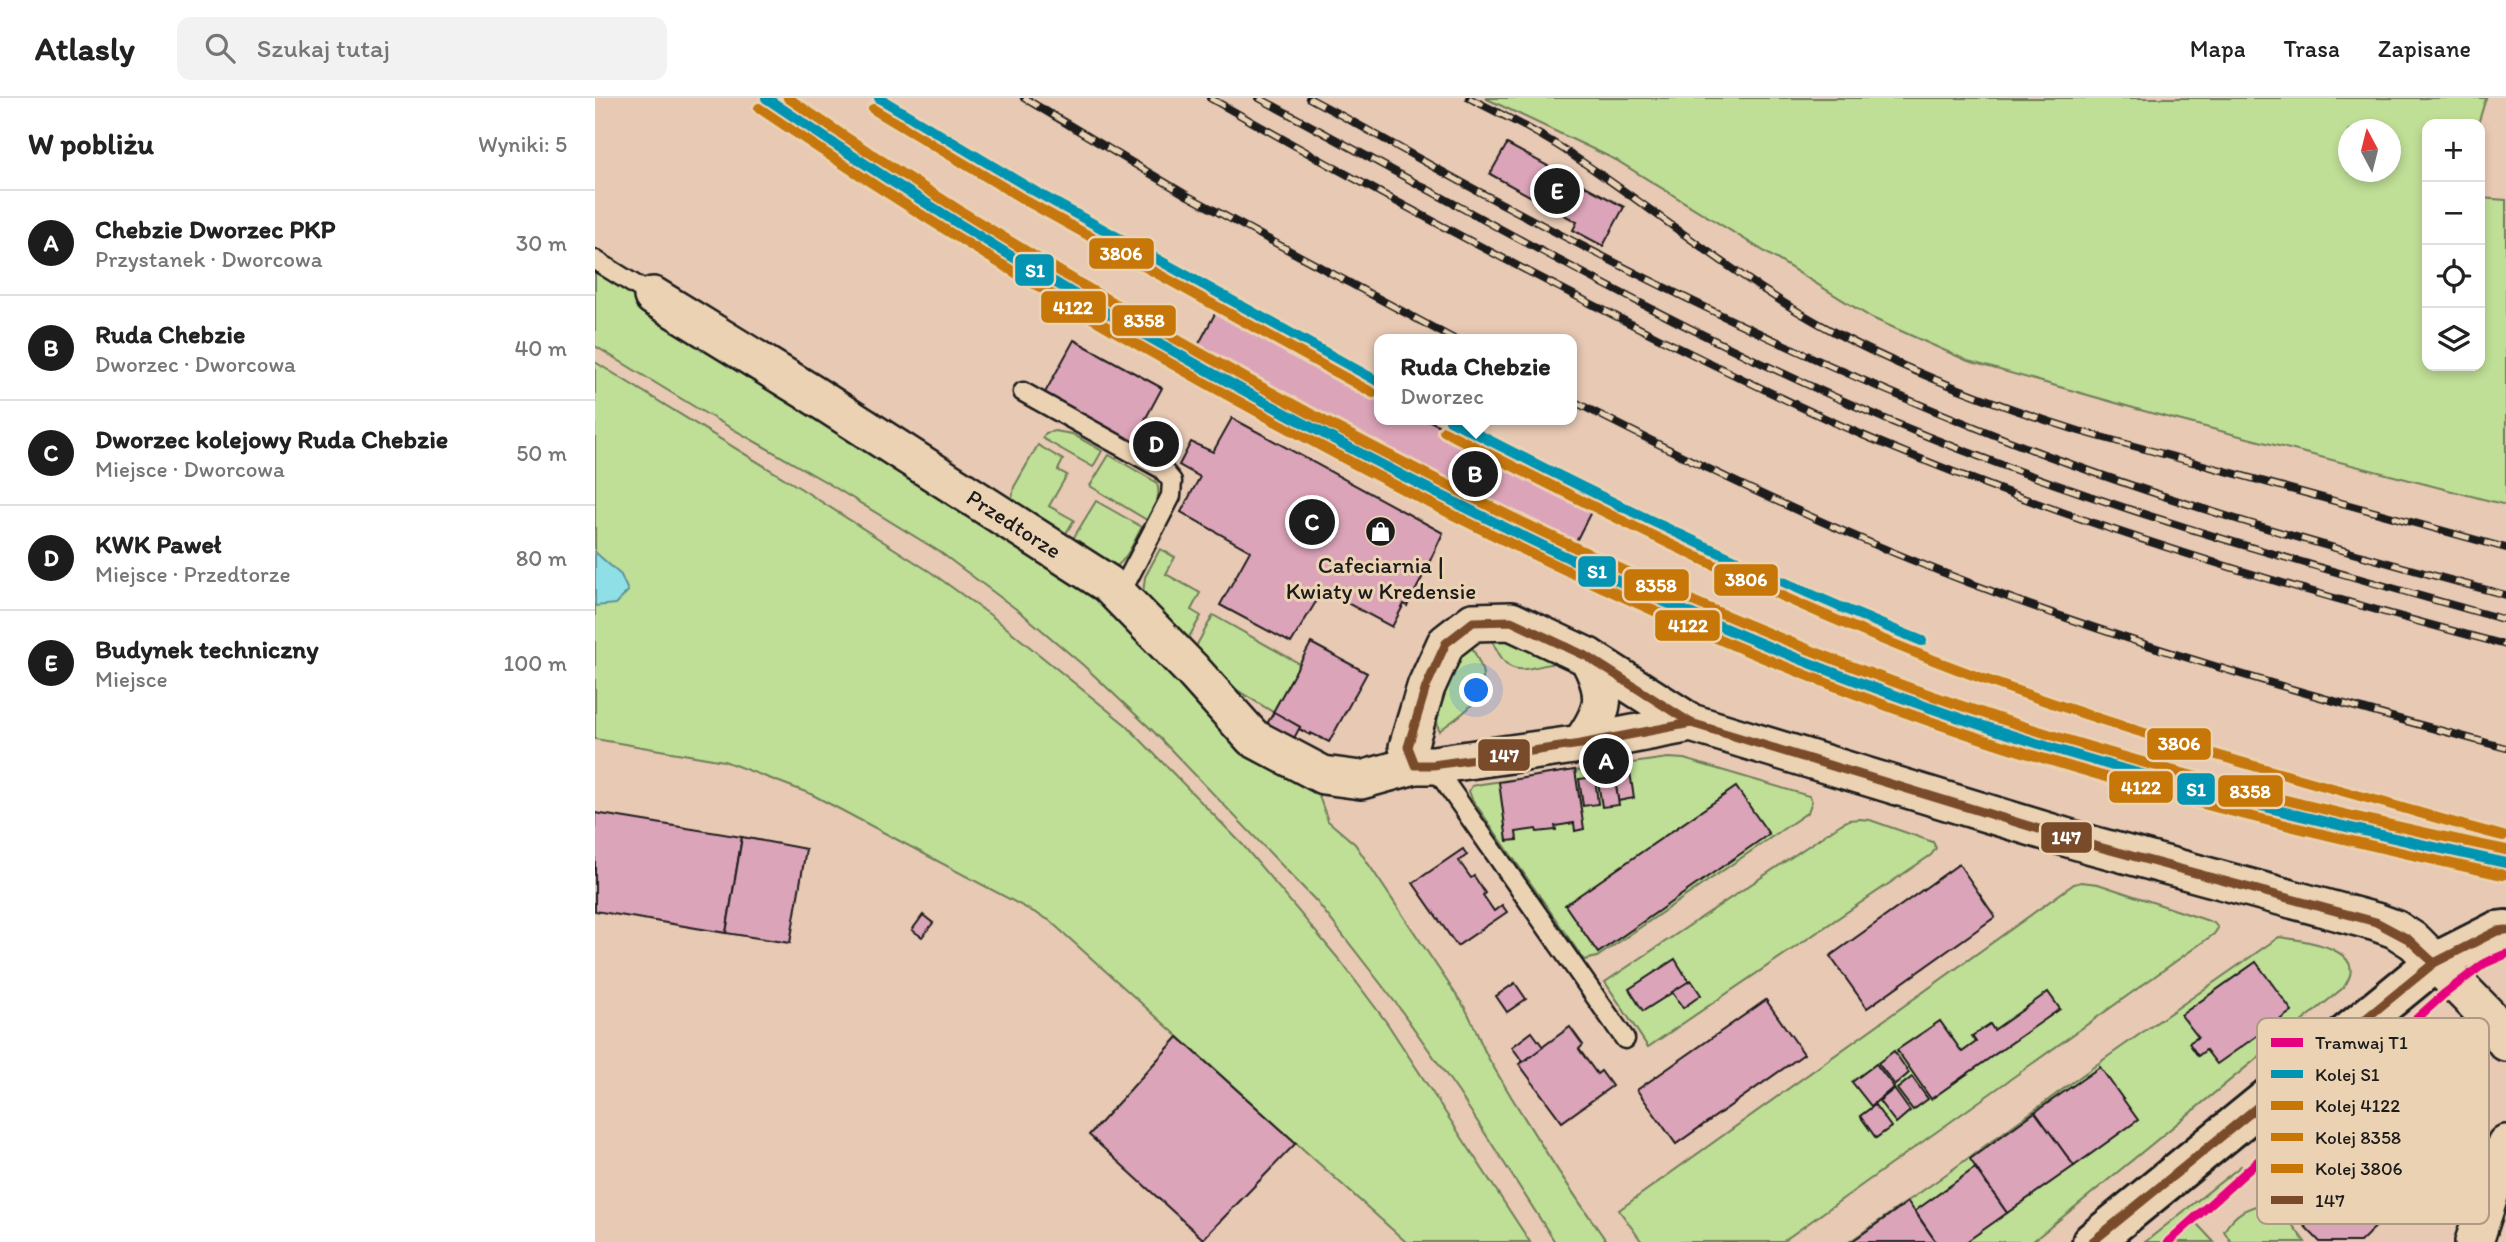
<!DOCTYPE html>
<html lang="pl">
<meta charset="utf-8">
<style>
:root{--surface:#fff;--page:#f2f2f2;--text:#222;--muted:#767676;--line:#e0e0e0;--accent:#1c1c1c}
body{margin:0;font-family:Itim,sans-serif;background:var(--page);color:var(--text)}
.controls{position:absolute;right:21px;top:21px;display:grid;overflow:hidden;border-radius:14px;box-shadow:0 4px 10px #0003}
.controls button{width:63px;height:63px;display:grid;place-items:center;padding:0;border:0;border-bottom:2px solid var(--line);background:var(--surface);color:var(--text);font:35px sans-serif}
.compass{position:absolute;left:1743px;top:21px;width:63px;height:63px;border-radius:50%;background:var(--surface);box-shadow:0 4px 10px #0003;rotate:353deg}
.you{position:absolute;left:882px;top:593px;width:24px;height:24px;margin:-18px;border:5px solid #fff;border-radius:50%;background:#1a73e8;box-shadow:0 0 0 10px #1a73e833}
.badge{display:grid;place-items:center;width:46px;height:46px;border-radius:50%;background:var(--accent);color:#fff;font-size:23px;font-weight:700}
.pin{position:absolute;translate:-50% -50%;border:4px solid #fff;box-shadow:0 2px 7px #0006}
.popup{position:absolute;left:779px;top:236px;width:203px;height:91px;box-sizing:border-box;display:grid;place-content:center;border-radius:14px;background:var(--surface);filter:drop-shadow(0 2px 5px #0005);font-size:23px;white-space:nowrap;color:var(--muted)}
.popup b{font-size:26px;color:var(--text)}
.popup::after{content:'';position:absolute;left:50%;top:100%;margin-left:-14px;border:14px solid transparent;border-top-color:var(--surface)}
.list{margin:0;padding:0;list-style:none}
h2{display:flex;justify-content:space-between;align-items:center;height:91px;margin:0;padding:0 28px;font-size:30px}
h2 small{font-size:23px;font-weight:400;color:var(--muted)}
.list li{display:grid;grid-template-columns:46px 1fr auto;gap:21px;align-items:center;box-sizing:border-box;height:105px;padding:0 28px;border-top:2px solid var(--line)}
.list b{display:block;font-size:26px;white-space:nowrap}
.list p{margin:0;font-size:23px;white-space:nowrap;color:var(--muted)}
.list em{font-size:23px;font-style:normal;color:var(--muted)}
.icon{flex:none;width:38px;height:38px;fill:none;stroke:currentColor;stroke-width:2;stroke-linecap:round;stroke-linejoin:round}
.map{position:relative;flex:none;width:1911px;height:1144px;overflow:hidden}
header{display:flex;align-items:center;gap:42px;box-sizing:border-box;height:98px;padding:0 35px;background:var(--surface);border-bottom:2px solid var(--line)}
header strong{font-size:33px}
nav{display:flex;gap:38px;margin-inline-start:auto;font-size:24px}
.search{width:490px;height:63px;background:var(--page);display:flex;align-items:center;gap:18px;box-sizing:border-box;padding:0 24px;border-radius:14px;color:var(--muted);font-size:26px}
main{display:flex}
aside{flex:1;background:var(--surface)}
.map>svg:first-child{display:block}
.green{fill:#bfde96;stroke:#6e7d59;stroke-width:2;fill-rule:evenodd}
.water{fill:#8edfe6;stroke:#609195;stroke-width:2}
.building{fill:#dca4b9;stroke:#1c1c1c;stroke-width:2}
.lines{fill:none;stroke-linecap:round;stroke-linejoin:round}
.service-casing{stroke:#1c1c1c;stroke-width:23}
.minor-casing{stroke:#1c1c1c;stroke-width:42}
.secondary-casing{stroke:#1c1c1c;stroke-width:44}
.service{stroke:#ebd2b3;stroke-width:18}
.minor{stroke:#ebd2b3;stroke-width:37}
.secondary{stroke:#ebd2b3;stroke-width:38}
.rail-casing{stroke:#1c1c1c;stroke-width:8}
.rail{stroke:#ebd2b3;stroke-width:5;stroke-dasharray:16;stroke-linecap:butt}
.bus-1-casing{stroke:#ebd2b3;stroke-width:14}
.bus-1{stroke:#7a4b2a;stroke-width:9}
.rail-1-casing{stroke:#ebd2b3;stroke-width:16}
.rail-2-casing{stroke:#ebd2b3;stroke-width:16}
.rail-3-casing{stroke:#ebd2b3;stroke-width:16}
.rail-4-casing{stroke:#ebd2b3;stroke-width:16}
.rail-1{stroke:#0494b3;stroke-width:10}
.rail-2{stroke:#c67707;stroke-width:10}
.rail-3{stroke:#c67707;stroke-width:10}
.rail-4{stroke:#c67707;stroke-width:10}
.tram-1-casing{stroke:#ebd2b3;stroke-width:14}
.tram-1{stroke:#e5007d;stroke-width:9}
.labels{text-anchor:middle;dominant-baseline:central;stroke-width:6;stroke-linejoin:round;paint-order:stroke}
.street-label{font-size:23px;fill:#1c1c1c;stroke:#ebd2b3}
.poi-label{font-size:23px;fill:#1c1c1c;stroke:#ebd2b3}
.key{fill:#ebd2b3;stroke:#ad9b86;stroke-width:2}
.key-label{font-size:19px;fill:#1c1c1c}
.line-badge{stroke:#ebd2b3;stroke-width:2.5}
.badge-label{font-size:19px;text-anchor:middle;font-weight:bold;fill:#fff}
</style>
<header>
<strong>Atlasly</strong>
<div class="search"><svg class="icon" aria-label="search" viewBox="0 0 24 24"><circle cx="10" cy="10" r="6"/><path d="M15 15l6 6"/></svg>Szukaj tutaj</div>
<nav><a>Mapa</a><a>Trasa</a><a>Zapisane</a></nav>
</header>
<main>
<aside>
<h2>W pobliżu<small>Wyniki: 5</small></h2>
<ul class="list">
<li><span class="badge">A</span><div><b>Chebzie Dworzec PKP</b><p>Przystanek · Dworcowa</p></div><em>30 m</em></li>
<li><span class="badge">B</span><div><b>Ruda Chebzie</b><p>Dworzec · Dworcowa</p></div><em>40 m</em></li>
<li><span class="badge">C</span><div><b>Dworzec kolejowy Ruda Chebzie</b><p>Miejsce · Dworcowa</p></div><em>50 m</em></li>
<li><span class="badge">D</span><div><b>KWK Paweł</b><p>Miejsce · Przedtorze</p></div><em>80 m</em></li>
<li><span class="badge">E</span><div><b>Budynek techniczny</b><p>Miejsce</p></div><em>100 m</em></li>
</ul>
</aside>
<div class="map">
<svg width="1911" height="1144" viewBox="0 0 1911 1144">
<rect width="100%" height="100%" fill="#e8c9b4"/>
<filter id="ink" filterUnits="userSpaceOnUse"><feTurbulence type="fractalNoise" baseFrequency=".0143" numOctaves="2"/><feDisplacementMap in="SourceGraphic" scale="14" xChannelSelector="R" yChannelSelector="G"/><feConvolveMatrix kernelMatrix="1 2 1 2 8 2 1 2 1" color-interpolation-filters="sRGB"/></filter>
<g filter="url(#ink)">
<g class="green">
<path d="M890,0H1891L1883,26H1832V268H1885V100L1911,102V407L1556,315L1373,263L1277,220L1021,62ZM1754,32H1796V74H1754Z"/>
<path d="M0,173L492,486L720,687L733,723L760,746L870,910C880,927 885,946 895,963C931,1025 971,1086 1012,1144H960L864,995L803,908L722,804L557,632L488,567L429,517L345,454L231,384L108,314L0,248Z"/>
<polygon points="0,264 205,390 337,475 398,519 531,627 647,746 747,865 792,925 935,1144 811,1144 454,822 216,696 129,663 0,641"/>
<polygon points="460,333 477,336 507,353 498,369 447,340 451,335"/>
<polygon points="443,347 468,362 463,372 472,377 454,408 479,422 464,447 416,406 419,389"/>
<path d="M514,357L561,384C568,397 558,410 552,422L495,388Z"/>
<path d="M501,403L547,429C539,442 531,466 516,471L471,452Z"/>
<polygon points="565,451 580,459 571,476 605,495 596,512 606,518 590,546 548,496 550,479"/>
<polygon points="618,517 705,566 678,614 624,581 598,554"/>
<path d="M895,538L905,540L959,565C918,574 914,579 895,538Z"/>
<path d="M875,545C879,555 887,566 888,577C891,604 862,619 844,633C835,603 859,569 875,545Z"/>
<polygon points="1073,660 1089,661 1214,698 1217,703 1213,714 1002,859 989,862 877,701 874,693 877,688 886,686"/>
<polygon points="1265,721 1275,722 1338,744 1341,750 1336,757 1053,949 1010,884 1246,726 1254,722"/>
<polygon points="1486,784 1503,786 1611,822 1619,825 1623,830 1619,836 1187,1144 1047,1144 1024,1112 1479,786"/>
<path d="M1684,839C1708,842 1779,851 1748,890L1437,1144H1254L1343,1082L1515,957Z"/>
<path d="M1854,951C1907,956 1888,1023 1880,1057L1814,973L1832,959Z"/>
<polygon points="1646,1068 1651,1074 1568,1144 1550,1144"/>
<path d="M1671,1105L1684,1109L1710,1144H1636L1629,1133C1640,1115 1651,1110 1671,1105Z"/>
<polygon points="1602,1126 1619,1144 1581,1144"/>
</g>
<polygon class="water" points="0,454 26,477 33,493 21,506 0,508"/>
<g class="building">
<polygon points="912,46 1029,109 1008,148 978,132 982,124 895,76"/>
<polygon points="624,208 784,296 784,322 833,322 1000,406 976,453 851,390 599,255"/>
<polygon points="479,242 567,290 536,348 447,300"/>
<polygon points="637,320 848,435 825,484 812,508 809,506 797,529 728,492 696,545 625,507 655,453 586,414 605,379 584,367 596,344 618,354"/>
<polygon points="716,545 772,575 734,644 716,635 715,637 704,631 705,629 678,614"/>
<polygon points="679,614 705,629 697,644 670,629"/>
<polygon points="980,672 989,731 980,733 979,725 960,728 961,732 942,734 941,731 921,734 922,742 912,743 904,684"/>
<polygon points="1035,674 1039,700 1023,703 1019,676"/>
<polygon points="1019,675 1024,707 1007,709 1002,677"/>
<polygon points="1000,679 1003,706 988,708 984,681"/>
<polygon points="1141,689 1174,736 1003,855 970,807"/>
<polygon points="0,715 147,739 131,835 0,813"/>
<polygon points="147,739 211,751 195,845 131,835"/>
<polygon points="868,751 872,757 864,763 876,780 879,778 890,795 888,797 899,813 907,807 912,814 862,848 818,785"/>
<polygon points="1364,766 1400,819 1272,910 1235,858"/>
<polygon points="328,817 338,825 327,839 317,832"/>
<polygon points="1080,861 1094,884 1048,913 1034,891"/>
<polygon points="1661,864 1697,913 1622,966 1611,952 1603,958 1594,945 1603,939 1586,917"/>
<polygon points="1096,882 1106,897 1088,910 1077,894"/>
<polygon points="920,885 931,901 912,914 901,898"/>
<polygon points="1453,894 1465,911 1336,1001 1302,952 1345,923 1367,954 1381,944 1377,938 1395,926 1399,932"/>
<polygon points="1171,902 1209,956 1081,1046 1042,992"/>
<polygon points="975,929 988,947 984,951 1002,976 1006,973 1017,988 967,1024 924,966"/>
<polygon points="937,934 948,949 928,964 917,949"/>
<polygon points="583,939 701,1045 608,1141 494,1037"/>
<polygon points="1299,953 1314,975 1300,987 1283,965"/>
<polygon points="1281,966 1299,989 1276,1008 1257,984"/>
<polygon points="1505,969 1543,1022 1479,1068 1440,1014"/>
<polygon points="1317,979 1333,1001 1318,1012 1302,991"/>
<polygon points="1299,991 1315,1013 1301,1025 1284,1003"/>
<polygon points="1280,1007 1296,1029 1281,1040 1265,1018"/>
<polygon points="1440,1014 1479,1068 1412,1115 1375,1061"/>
<polygon points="1746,1065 1795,1115 1765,1144 1725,1144 1696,1114"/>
<polygon points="1380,1070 1412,1115 1371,1144 1341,1144 1320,1113"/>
<polygon points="1313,1104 1341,1144 1256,1144"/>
</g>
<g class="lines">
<defs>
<g id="service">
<polyline points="0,162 58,198"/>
<polyline points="428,294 567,371 577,383 576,398 524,498"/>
<polyline points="838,667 1030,941"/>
</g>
<g id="minor">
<path id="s1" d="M58,198L217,296L513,486L597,572L658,640L728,677L766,682L820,667"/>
<polyline points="1096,625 986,646 838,667 820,667 813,649 831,589 851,545 878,524 916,523 993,559 1096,625 1493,746 1781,824 1800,831 1820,844 1893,918 1911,944"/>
<path d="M986,646C1010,612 1014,597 993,559"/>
<polyline points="1879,1144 1911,1046"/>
</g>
<polyline id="secondary" points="1497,1144 1839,865 1902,833 1911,832"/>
</defs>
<use href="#service" class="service-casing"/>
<use href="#minor" class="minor-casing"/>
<use href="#secondary" class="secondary-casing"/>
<use href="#service" class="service"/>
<use href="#minor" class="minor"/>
<use href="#secondary" class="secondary"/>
<defs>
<g id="rail">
<polyline points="429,0 593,98 859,241"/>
<path d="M615,0C763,84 913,165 1066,241C1136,275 1206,311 1277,341C1484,428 1694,490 1911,547"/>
<path d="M664,0C872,111 1077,231 1295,323C1495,407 1703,464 1911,522"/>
<path d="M714,0C782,36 847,75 915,110C1067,191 1222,266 1382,330C1553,400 1732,449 1911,497"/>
<path d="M874,0C910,18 947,36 980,59C1055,109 1125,166 1202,213C1291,266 1386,302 1484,333L1911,450"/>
<path d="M976,302C1107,369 1238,433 1375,485C1550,552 1731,602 1911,650"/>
</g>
</defs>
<use href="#rail" class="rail-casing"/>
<use href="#rail" class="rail"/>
<defs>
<g id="bus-1">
<polygon points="916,523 993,559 1096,625 986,646 838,667 820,667 813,649 831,589 851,545 878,524"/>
<polyline points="1096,625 1493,746 1781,824 1813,841 1839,865"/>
<polyline points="1497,1144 1839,865 1902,833 1911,832"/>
</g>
</defs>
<use href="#bus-1" class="bus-1-casing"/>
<use href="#bus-1" class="bus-1"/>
<defs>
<g id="rail-1">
<path d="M171,0C351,123 539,235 731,337C915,436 1103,526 1299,597C1499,670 1704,720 1911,765"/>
<polyline points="284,0 441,94 784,284"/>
<path d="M855,322C1009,402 1166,478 1327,543"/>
</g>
<path id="rail-2" d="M164,10C345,134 533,245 726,348C910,447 1098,537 1295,609C1495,682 1701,732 1908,777"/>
<path id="rail-3" d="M193,0C365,118 545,224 729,323C934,432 1142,531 1361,606C1541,668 1725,713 1911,752"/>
<g id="rail-4">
<polyline points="278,11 435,105 778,295"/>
<path d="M849,333C1017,419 1186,504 1362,571C1494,621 1629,660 1765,698C1813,711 1860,726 1908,738"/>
</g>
</defs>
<use href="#rail-1" class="rail-1-casing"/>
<use href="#rail-2" class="rail-2-casing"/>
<use href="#rail-3" class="rail-3-casing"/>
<use href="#rail-4" class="rail-4-casing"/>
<use href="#rail-1" class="rail-1"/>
<use href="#rail-2" class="rail-2"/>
<use href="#rail-3" class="rail-3"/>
<use href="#rail-4" class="rail-4"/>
<defs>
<polyline id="tram-1" points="1573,1144 1849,896 1890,865 1911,856"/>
</defs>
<use href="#tram-1" class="tram-1-casing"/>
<use href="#tram-1" class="tram-1"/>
</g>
</g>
<defs>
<symbol id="shop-disc" viewBox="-11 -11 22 22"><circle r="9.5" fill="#1c1c1c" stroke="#ebd2b3"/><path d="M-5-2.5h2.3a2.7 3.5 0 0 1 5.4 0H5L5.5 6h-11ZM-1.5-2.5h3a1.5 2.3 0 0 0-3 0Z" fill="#fff"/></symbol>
</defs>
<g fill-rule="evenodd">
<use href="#shop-disc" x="768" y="416" width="35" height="35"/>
</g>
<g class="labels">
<g class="street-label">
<text stroke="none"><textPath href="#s1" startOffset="427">Przedtorze</textPath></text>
</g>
<g class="poi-label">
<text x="786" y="467">Cafeciarnia |<tspan x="786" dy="26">Kwiaty w Kredensie</tspan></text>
</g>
</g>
<rect x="1662" y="920" width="232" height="206" rx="10" class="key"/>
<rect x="1676" y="940" width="32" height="9" fill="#e5007d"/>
<rect x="1676" y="972" width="32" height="8" fill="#0494b3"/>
<rect x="1676" y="1003" width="32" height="9" fill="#c67707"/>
<rect x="1676" y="1035" width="32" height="8" fill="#c67707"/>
<rect x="1676" y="1066" width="32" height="9" fill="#c67707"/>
<rect x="1676" y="1098" width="32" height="8" fill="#7a4b2a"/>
<g class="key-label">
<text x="1720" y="951">Tramwaj T1</text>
<text x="1720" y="983">Kolej S1</text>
<text x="1720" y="1014">Kolej 4122</text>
<text x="1720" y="1046">Kolej 8358</text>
<text x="1720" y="1077">Kolej 3806</text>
<text x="1720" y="1109">147</text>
</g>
<g class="line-badge">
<rect x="493" y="139" width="67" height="33" rx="7" fill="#c67707"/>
<rect x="419" y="155" width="41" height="34" rx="7" fill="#0494b3"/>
<rect x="445" y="192" width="67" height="34" rx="7" fill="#c67707"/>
<rect x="516" y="206" width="66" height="33" rx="7" fill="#c67707"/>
<rect x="982" y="457" width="40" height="33" rx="7" fill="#0494b3"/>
<rect x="1118" y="465" width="66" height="34" rx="7" fill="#c67707"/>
<rect x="1028" y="470" width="67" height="34" rx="7" fill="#c67707"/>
<rect x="1059" y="511" width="67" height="33" rx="7" fill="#c67707"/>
<rect x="1551" y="629" width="66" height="34" rx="7" fill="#c67707"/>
<rect x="882" y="640" width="54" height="34" rx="7" fill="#7a4b2a"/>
<rect x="1513" y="672" width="66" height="34" rx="7" fill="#c67707"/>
<rect x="1581" y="674" width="40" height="34" rx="7" fill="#0494b3"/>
<rect x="1622" y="676" width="67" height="34" rx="7" fill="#c67707"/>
<rect x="1445" y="723" width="53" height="33" rx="7" fill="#7a4b2a"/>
</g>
<g class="badge-label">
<text x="526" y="162">3806</text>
<text x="440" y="179">S1</text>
<text x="478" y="216">4122</text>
<text x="549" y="229">8358</text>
<text x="1002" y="480">S1</text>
<text x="1151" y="488">3806</text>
<text x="1061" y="494">8358</text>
<text x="1093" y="534">4122</text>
<text x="1584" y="652">3806</text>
<text x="909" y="664">147</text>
<text x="1546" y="696">4122</text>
<text x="1601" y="698">S1</text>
<text x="1655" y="700">8358</text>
<text x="1471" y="746">147</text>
</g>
</svg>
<div class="controls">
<button>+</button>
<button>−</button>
<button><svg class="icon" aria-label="locate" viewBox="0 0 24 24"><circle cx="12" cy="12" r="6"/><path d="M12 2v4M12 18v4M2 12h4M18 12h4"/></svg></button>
<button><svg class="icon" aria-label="layers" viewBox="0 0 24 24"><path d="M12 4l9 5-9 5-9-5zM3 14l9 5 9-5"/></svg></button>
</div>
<svg class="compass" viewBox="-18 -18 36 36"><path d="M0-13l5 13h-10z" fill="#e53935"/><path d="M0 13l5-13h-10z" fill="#767676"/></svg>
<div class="you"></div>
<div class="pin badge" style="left:1011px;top:663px">A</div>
<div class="pin badge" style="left:880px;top:376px">B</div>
<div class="popup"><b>Ruda Chebzie</b>Dworzec</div>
<div class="pin badge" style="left:717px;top:424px">C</div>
<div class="pin badge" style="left:561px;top:346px">D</div>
<div class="pin badge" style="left:962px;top:93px">E</div>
</div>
</main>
